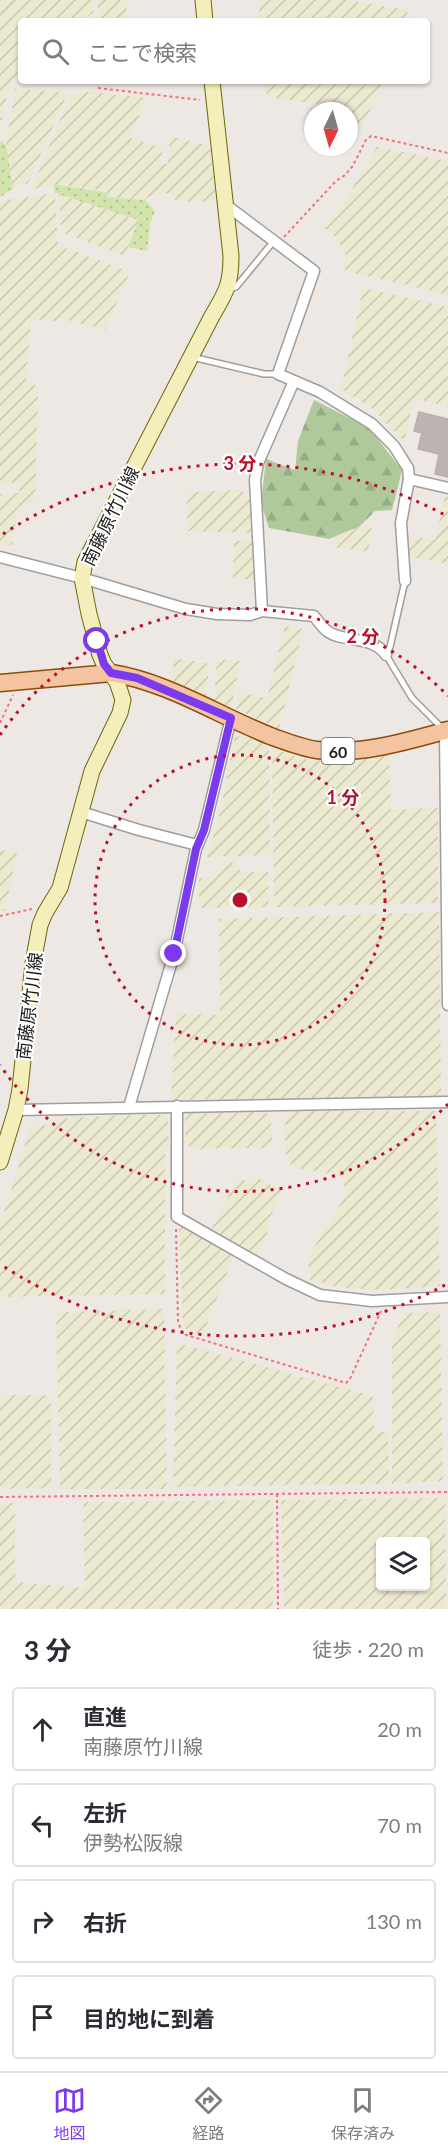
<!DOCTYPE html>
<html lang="ja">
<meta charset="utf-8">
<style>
:root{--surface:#fff;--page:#f2f2f3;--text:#2b2b33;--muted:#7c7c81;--line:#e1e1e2;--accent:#7c3aed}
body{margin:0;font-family:Lato,"Noto Sans JP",sans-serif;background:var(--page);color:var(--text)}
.controls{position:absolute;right:18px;bottom:18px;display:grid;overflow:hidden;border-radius:6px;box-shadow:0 2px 4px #0004}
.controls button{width:54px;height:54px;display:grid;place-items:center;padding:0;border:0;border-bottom:2px solid var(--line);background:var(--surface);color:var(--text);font:30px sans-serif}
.compass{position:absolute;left:304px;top:102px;width:54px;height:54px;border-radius:50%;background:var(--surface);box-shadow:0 2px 4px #0004;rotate:185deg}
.stop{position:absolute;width:18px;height:18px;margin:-14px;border:4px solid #7c3aed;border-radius:50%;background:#fff}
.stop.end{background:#7c3aed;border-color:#fff;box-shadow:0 2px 6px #0008}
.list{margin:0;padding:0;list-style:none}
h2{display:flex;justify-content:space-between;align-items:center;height:78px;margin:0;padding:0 24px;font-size:26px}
h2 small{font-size:20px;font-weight:400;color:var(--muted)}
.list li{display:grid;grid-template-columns:39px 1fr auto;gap:18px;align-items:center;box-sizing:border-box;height:84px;margin:0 12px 12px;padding:0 12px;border:2px solid var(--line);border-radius:6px}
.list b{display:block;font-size:22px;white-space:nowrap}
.list p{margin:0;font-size:20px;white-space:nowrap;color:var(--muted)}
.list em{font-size:20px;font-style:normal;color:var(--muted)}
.icon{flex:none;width:33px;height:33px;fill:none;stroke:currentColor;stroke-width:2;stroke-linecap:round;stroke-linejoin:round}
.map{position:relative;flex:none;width:448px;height:1609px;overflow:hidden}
.search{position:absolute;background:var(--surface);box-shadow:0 2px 4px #0004;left:18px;right:18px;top:18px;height:66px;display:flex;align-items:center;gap:15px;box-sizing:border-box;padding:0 21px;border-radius:6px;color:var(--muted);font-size:22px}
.sheet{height:462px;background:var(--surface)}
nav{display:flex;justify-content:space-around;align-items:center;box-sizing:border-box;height:84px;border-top:2px solid var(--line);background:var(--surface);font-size:16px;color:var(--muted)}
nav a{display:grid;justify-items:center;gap:3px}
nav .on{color:var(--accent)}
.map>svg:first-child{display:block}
.farmland{fill:url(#farmland-furrows);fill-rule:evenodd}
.grass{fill:url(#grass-dots)}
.forest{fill:url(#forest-firs)}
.building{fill:#bdb3b0;stroke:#bdada7;stroke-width:1.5}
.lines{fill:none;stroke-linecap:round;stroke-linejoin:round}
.lane-casing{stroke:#9e9e9e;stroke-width:8}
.street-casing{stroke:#9e9e9e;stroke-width:13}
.secondary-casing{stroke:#6a670d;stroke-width:17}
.primary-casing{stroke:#8a4d0b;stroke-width:19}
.path{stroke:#ef7378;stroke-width:2;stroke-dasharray:3 3;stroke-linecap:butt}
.lane{stroke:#fff;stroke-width:5}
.street{stroke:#fff;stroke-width:10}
.secondary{stroke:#f4eeba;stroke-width:15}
.primary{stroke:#f4c4a1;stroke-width:16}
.route{stroke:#7c3aed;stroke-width:8}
.ring{fill:none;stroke:#ba0f28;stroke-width:3;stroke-dasharray:3 6}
.labels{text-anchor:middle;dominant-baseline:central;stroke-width:4.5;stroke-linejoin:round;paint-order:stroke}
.shield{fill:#fff;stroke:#616161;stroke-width:1.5}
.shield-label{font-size:16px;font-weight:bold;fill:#1d1d1d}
.street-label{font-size:18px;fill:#1d1d1d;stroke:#fff}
.centre{fill:#ba0f28;stroke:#fff;stroke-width:3}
.ring-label{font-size:18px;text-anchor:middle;font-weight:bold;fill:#ba0f28;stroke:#fff;stroke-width:4.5;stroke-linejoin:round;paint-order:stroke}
</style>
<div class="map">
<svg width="448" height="1609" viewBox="0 0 448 1609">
<defs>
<pattern id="farmland-furrows" width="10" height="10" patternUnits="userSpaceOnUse" patternTransform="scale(1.5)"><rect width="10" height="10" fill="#ebe9cf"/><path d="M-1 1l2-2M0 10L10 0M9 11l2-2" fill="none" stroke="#c9c7b1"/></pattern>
<pattern id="grass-dots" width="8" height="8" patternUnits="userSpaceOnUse" patternTransform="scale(1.5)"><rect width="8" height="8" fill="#d0e4ac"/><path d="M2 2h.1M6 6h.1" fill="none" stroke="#b2c394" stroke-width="1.8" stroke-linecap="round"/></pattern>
<pattern id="forest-firs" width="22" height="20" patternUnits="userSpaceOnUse" patternTransform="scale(1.5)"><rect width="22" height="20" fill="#afc99b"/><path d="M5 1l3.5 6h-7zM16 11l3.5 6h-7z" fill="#96ac85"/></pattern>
</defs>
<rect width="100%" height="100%" fill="#ede8e3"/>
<g class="farmland">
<polygon points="0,0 92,0 94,12 82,21 21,21 21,78 14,79 9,84 0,129"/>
<polygon points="98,0 127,0 126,21 98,21"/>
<polygon points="260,0 347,0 408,10 405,21 258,21"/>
<polygon points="265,81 383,81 363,126 349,119 349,111 334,111 320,104 267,97"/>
<polygon points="15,89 65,92 66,97 28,183 13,189 6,145"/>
<polygon points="81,91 147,98 130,138 164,148 159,163 168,164 170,136 210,146 216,198 209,202 175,201 174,195 161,192 146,198 145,200 107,197 107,191 53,184 34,189 33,185 69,98 77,95"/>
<polygon points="377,147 448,161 448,295 345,271 346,257 337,238 323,227 341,207"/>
<polygon points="55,193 58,245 130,272 105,330 60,318 56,321 31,319 26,380 34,382 38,397 35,502 18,507 12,545 0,543 0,494 19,493 21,482 0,484 0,201"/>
<polygon points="59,195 140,220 124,256 61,232"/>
<polygon points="363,288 448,307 448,407 414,398 404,441 374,410 341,389"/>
<polygon points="241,490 252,502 251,533 187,531 187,492"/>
<polygon points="445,496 448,497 448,564 407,556 406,536 435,540"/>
<polygon points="372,525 368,552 335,547 337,535 360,526"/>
<polygon points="253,540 255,580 233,578 234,541"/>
<polygon points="285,626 303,629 279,729 236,709 239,692 267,698"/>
<polygon points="174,658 210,664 205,700 172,685"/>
<polygon points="217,659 240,661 231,709 214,703"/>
<polygon points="242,736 264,742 269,748 270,855 207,857 218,821 235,737"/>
<polygon points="272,748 302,759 329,761 389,752 391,810 438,808 438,903 274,907"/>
<polygon points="0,850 17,852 5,911 0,911"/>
<polygon points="224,862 236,863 241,873 268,870 269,907 199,908 199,879 220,873"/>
<polygon points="439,912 441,1096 171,1100 176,1014 220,1015 219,919"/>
<polygon points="290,1111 436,1111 440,1286 386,1290 345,1288 310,1280 308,1257 347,1193 341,1176 292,1167 285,1153 285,1120"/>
<polygon points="266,1112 271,1118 272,1139 270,1144 263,1148 192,1149 185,1141 185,1113"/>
<polygon points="159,1114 168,1119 169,1149 165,1150 165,1294 0,1297 0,1225 31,1126 57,1124 59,1118"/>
<polygon points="252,1175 282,1191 269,1220 267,1235 256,1256 211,1230 238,1178 248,1182"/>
<polygon points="181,1226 234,1255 204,1332 199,1334 183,1328 179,1228"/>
<polygon points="164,1309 167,1489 60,1489 56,1312"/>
<polygon points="440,1312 443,1481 392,1484 392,1342 403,1313"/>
<polygon points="177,1343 373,1396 374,1432 388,1432 389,1479 383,1484 173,1487"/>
<polygon points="0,1395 51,1395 51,1488 0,1489"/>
<path d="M445,1498L446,1609H284L281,1500ZM380,1542H426V1586H380Z"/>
<polygon points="273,1500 273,1609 0,1609 0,1503 15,1503 15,1582 85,1588 83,1502"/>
</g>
<g class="grass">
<polygon points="0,141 6,145 13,189 0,197"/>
<polygon points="53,184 108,193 107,197 145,200 155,211 150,224 147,251 128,247 139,220 55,193"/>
</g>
<polygon class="forest" points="314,400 369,428 402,470 392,510 375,511 360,526 329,539 269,528 261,503 266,459 295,470 298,441"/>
<polygon class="building" points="419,412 448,419 448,477 435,474 439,454 418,449 422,433 414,431"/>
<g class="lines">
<defs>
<g id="lane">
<polyline points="229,289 236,287 273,242"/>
<polyline points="192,357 264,374 278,374"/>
<polyline points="405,581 390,647 386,655 412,698 442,728"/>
</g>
<g id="street">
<polyline points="226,205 314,271 278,374 320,392 372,424 394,446 408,468 409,479 401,523 405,581"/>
<polyline points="409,479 448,488"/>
<path d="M0,557L82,578L186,609L217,614L250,615L262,611L314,616C318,621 322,627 327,631C343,643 373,635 386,655"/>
<polyline points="262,611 255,480 258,463 294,381"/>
<polyline points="445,731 448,1005"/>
<polyline points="81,812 139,830 197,845"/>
<polyline points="177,1106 177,1217 286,1279 320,1295 372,1301 448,1297"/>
<polyline points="129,1107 174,954 196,849 204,830 231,718"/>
<polyline points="16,1110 448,1102"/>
</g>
<g id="secondary">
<polyline points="203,0 205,21"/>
<path d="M0,1162L16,1110L20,1089L33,963L40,925L45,913L60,888L92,771L120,713L123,700L117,682L104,664L100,655L89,614L82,578L85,562L212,316C226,292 231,285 231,256L212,81"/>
</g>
<path id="primary" d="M0,683L111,673C168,682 219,716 273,737C287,742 302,748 317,750C358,756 408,741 448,730"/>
</defs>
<use href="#lane" class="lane-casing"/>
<use href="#street" class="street-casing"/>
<use href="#secondary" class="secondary-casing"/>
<use href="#primary" class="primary-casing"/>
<g class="path">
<polyline points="98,88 200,100"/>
<polyline points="284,237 336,181 345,175 352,167 366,140 371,136 448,153"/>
<polyline points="0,723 13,695"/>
<polyline points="0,916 32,909"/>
<polyline points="176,1229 178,1322 183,1334 346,1383 350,1379 381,1311"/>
<polyline points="277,1494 278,1609"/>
<polyline points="0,1497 448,1492"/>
</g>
<use href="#lane" class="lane"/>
<use href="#street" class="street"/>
<use href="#secondary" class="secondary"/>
<use href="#primary" class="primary"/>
</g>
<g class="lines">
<polyline class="route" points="97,641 104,664 111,673 137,678 231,718 204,830 196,849 174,954"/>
</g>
<g class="ring">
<circle cx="240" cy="900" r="145"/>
<path d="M448 1104A291 291 0 0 1 0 1065M0 735A291 291 0 0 1 448 696"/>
<path d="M445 1285A436 436 0 0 1 3 1266M3 534A436 436 0 0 1 445 515"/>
</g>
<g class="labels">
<rect class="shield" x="321.5" y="738" width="33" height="26" rx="4.5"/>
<g class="shield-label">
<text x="338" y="751">60</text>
</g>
<g class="street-label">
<text transform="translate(110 516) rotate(-64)">南藤原竹川線</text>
<text transform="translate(29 1006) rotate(-83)">南藤原竹川線</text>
</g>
</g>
<circle cx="240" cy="900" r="9" class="centre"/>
<g class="ring-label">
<text x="240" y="470">3 分</text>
<text x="363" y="643">2 分</text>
<text x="343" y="804">1 分</text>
</g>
</svg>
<div class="controls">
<button><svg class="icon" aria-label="layers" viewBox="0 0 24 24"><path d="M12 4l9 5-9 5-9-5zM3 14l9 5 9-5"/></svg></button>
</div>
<svg class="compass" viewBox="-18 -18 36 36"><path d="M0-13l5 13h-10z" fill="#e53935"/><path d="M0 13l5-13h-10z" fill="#7c7c81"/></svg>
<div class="stop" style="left:97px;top:641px"></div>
<div class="stop end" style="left:174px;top:954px"></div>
<div class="search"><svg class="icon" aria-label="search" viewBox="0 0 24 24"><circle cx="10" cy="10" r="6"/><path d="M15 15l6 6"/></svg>ここで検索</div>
</div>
<section class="sheet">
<h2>3 分<small>徒歩 · 220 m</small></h2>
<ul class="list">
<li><svg class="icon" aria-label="ahead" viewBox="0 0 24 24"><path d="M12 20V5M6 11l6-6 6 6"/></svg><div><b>直進</b><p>南藤原竹川線</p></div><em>20 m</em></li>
<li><svg class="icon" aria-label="left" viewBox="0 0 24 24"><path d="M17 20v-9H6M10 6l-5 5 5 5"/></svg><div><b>左折</b><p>伊勢松阪線</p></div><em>70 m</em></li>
<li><svg class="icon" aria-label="right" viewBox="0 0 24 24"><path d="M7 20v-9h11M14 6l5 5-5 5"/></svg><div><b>右折</b></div><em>130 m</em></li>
<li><svg class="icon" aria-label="arrive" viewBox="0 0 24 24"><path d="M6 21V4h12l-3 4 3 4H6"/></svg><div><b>目的地に到着</b></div></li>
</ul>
</section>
<nav>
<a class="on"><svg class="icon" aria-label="map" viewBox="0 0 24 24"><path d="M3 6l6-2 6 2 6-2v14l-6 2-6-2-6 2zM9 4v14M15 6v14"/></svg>地図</a>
<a><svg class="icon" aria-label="directions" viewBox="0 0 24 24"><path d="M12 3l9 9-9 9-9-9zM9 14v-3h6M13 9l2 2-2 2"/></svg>経路</a>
<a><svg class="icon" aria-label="saved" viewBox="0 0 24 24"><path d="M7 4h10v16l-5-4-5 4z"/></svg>保存済み</a>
</nav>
